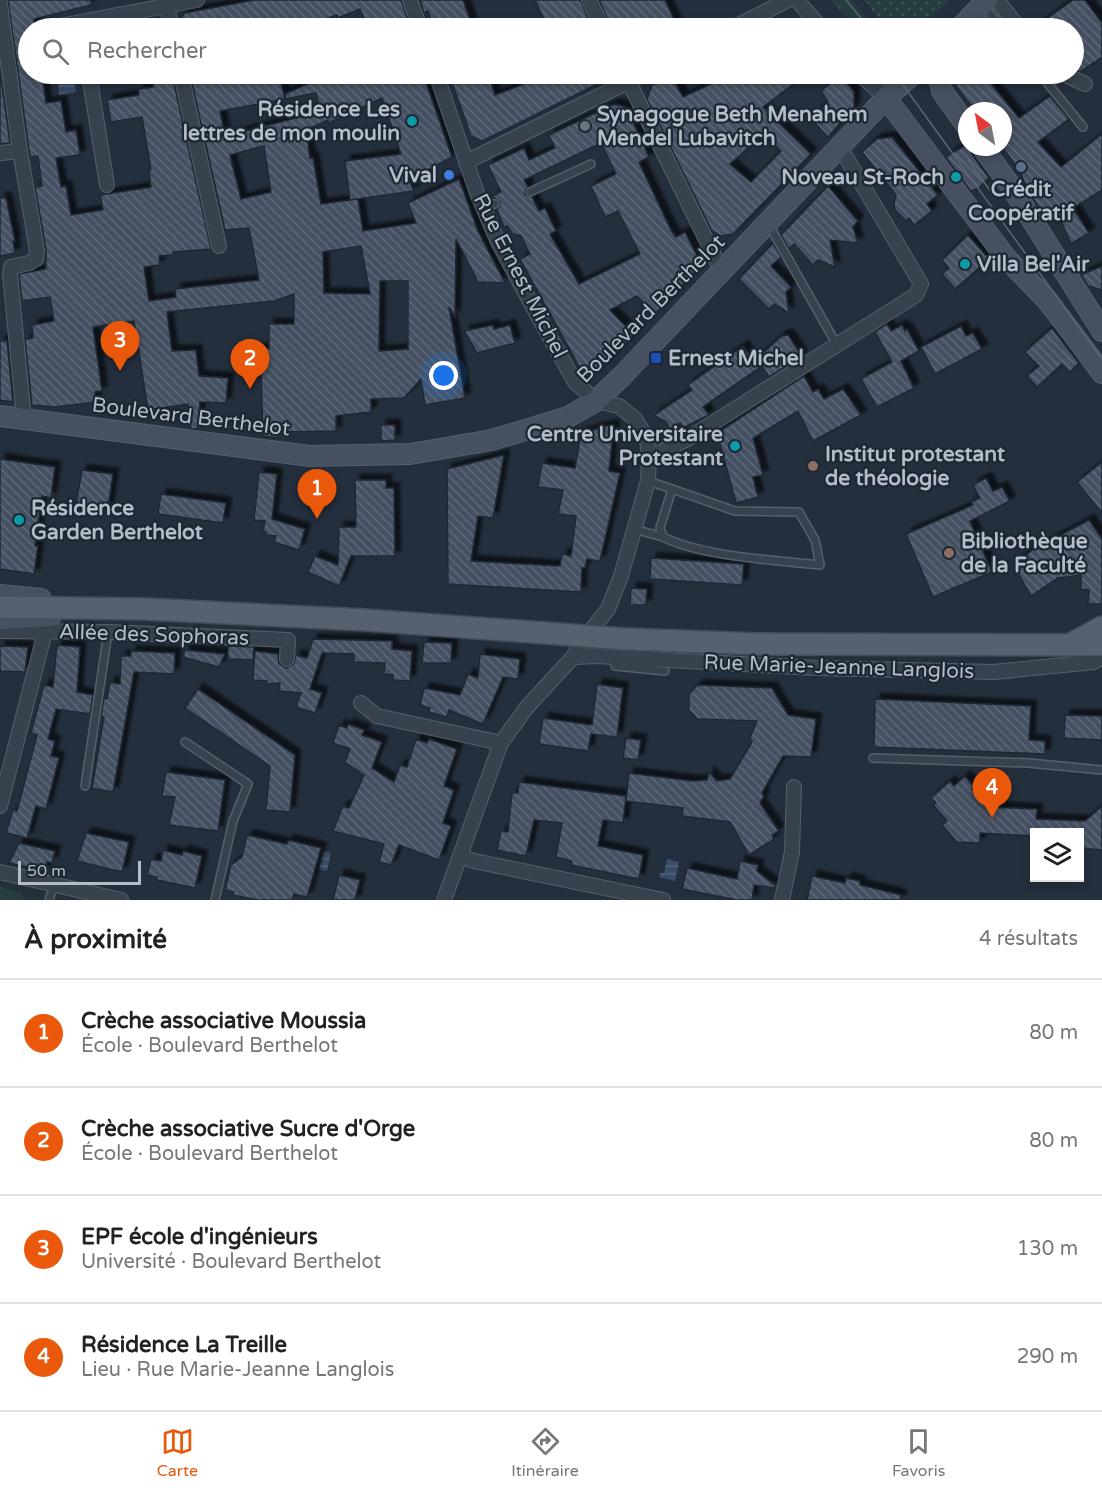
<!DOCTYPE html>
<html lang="fr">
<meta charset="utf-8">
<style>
:root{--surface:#fff;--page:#f6f6f6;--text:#222;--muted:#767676;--line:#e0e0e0;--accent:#ea580c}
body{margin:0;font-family:"Varela Round",sans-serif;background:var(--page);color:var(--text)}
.controls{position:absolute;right:18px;bottom:18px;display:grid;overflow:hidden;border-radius:0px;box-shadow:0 3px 9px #0003}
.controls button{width:54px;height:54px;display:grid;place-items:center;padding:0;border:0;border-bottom:2px solid var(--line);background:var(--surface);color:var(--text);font:30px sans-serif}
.compass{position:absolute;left:958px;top:102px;width:54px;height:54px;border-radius:50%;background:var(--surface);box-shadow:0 3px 9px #0003;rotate:328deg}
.scale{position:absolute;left:18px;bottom:15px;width:123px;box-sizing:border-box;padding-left:6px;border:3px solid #b4bcc9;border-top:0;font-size:16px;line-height:21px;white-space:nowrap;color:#b4bcc9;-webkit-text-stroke:4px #1d2633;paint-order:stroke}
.you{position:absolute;left:444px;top:376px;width:21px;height:21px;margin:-15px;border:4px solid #fff;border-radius:50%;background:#1a73e8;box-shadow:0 0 0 9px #1a73e833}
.badge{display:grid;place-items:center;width:39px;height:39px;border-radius:50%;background:var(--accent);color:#fff;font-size:20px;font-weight:700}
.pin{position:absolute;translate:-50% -50px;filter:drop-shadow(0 2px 3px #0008)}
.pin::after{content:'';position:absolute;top:32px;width:21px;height:18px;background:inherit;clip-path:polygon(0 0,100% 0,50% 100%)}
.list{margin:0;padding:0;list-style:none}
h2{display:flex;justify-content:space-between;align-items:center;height:78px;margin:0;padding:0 24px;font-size:26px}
h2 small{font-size:20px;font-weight:400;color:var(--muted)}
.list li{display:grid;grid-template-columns:39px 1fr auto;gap:18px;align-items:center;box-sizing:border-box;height:108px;padding:0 24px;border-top:2px solid var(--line)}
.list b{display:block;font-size:22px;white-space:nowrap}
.list p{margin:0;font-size:20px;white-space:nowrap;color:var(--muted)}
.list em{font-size:20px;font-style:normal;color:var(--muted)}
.icon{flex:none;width:33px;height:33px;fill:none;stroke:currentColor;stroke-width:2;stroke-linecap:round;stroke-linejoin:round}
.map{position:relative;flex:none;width:1102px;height:900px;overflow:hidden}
.search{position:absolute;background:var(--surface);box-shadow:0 3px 9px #0003;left:18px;right:18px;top:18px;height:66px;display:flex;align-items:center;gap:15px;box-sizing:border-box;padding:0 21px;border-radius:33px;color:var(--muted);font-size:22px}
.sheet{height:510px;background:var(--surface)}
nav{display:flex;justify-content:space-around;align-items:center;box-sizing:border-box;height:84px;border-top:2px solid var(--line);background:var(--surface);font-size:16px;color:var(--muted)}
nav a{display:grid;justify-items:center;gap:3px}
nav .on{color:var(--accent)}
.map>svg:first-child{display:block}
.grass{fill:url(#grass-tufts)}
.park{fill:url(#park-dots)}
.garden{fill:#263c3f}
.water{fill:url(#water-rules)}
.building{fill:url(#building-back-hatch);stroke:#1f2835;stroke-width:1.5;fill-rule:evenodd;filter:url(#shadow)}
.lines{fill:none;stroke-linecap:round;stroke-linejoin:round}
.lane-casing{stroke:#565f6c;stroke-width:10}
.street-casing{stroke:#565f6c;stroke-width:16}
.secondary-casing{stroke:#565f6c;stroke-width:22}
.primary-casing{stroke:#414a57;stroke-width:24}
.lane{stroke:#38414e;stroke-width:7}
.street{stroke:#38414e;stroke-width:14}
.secondary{stroke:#465061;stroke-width:20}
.primary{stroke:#56606e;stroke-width:21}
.tram{stroke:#5a6575;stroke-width:1.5}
.primary-bridge-casing{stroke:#414a57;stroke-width:24;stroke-linecap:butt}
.primary-bridge{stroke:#56606e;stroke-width:21}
.culture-dot{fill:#0f9aa8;stroke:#1d2633;stroke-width:2}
.worship-dot{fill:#6b7280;stroke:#1d2633;stroke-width:2}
.service-dot{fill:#5c6f8a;stroke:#1d2633;stroke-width:2}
.shop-dot{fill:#3f7fe0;stroke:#1d2633;stroke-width:2}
.transit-dot{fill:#1a4fb4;stroke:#1d2633;stroke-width:2}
.education-dot{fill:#8d6e63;stroke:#1d2633;stroke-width:2}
.labels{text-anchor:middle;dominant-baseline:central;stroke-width:4.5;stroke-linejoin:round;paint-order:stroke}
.poi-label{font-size:21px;font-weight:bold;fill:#b4bcc9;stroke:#1d2633;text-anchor:start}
.street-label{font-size:21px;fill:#b4bcc9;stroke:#1d2633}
</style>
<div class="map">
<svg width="1102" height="900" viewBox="0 0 1102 900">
<defs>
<pattern id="grass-tufts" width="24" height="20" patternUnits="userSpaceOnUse" patternTransform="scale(1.5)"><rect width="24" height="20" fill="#263c3f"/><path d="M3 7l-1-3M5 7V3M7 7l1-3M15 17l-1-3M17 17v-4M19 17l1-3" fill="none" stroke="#435659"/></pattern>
<pattern id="park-dots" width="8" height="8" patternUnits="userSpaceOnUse" patternTransform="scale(1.5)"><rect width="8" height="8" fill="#263c3f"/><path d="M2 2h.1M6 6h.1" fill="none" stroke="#435659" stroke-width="1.8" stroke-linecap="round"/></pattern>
<pattern id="water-rules" width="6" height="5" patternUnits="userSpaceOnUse" patternTransform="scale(1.5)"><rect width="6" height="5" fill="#394c67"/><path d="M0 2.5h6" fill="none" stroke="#53647b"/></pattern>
<pattern id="building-back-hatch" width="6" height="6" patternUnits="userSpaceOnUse" patternTransform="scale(1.5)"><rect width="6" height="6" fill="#455162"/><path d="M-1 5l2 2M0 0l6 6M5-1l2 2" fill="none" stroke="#5d6877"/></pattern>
<filter id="shadow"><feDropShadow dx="5.5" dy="-5.5" stdDeviation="1.5" flood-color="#0009"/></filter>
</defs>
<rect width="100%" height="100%" fill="#242f3e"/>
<polygon class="grass" points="831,0 852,0 875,28 854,28"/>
<polygon class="park" points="864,0 950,0 920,28 887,28"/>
<polygon class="garden" points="0,885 5,889 21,893 26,900 0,900"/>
<g class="water">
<polygon points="74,82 76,92 59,95 58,84"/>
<polygon points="323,851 331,853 327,871 319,869"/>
<polygon points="667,859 679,862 675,881 659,877 660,873 664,873"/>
</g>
<g class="building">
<path d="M8,0H91V5L34,19L35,28H28V74H42L46,103L61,101L66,132L76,130L80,155L56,158L61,187L66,186L71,215L103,210L100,195L151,187L149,170L151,169L142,117L111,122L107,100L139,95L138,89L153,87L154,74H172L211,249L173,252V255L159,256L160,265L144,267L149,301L176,297L175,289L259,280L249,228L225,230L190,74H279L285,99L220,111L225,136L320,112L316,93L286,99L285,94L329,74H423L452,157L409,180L414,191L350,200L345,161L401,154L382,98L329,123L328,120L306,130L310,158L313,157L321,204L358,199L363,231L416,223L408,203L459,179L478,231L505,283L478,282L456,239L455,317L449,307L465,398L425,405L421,379L404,398L371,399V412L336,416V431L278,432V438L263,436L261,368L237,367L238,348L269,349V324H294V294L274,301L167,312L172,351L196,350L199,376L228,378L226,403L200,402L198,429H191L188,404L148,410L134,321L93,327L102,391L95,392L96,402L55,407L32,405L25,339L33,338L32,325L54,321L50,297L22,301L19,274L46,269V249L35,187L42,186L38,156L30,157ZM264,146L271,192L241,199L230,155ZM361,246L370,294L324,293L323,252ZM380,281H408V349L379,351Z"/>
<polygon points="254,0 401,0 409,23 406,24 408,28 368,28 360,9 338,18 337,15 300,28 266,28 266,26 254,28 181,28 179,20 185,13"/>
<polygon points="420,0 463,0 473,28 434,28 428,11 424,13"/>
<polygon points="535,0 580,0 593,28 548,28"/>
<polygon points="599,0 665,0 678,28 612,28"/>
<polygon points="1073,0 1085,0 1102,23 1102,57 1080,72 1074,69 1074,28 1034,28"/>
<polygon points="129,22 130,28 98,28 99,28"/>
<polygon points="0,71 10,143 0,144"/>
<polygon points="449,74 488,74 495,95 550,74 616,75 482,141 471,136"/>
<path d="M732,74H807L763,107L811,154L733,234L721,236L712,231L647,99L652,85L671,75L683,97ZM764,134L781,151L751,182L730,164Z"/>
<polygon points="954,74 993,74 988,80 1019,118 1050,96 1069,119 1038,142 1061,167 1102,134 1102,190 1073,208 1089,233 1071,244 1059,216 1048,222 1027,189 1020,171 1003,148 1003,111 975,111 956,86"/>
<polygon points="841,75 854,92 854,107 828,137 811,119 828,101 821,91"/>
<path d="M614,104L626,107L649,157L639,162L671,230L676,237L685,232L698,258L696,271L655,314L637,296L610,310L634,335L593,377H585L520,259L530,254L521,236L513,234L507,226L504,227L497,209L500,206V202L492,196L501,192L488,165L524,148L529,160L555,148L549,135ZM601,143L616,174L591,186L605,217L618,211L640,254L579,284L550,234L556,231L545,208L539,211L532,197L525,195V191L528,187L524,180Z"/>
<polygon points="892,137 938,195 927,204 932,211 914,225 909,218 906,221 895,210 894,203 896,195 862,152 877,139"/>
<polygon points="962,147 970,147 972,154 989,178 979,188 971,191 946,158 952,153"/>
<polygon points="828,186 858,221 853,227 858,243 830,240 835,267 818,260 813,265 794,244 789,249 781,235"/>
<polygon points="0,198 6,198 15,241 13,241 15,253 0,256"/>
<polygon points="968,235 989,259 955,289 942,274 949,268 942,260"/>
<polygon points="773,243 781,257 771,266 791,287 786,292 789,313 774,304 769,309 739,279"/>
<polygon points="1102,266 1102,290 1088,286 1081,275"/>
<polygon points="887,324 891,331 902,325 905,331 907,329 919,351 901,361 914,388 877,407 861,379 892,362 875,332"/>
<polygon points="493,325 494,329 510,325 515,343 477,353 464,331"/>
<polygon points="961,326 966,336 973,333 982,349 935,374 921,347"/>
<polygon points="1052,328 1079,363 1070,372 1062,364 1037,387 1027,376 1039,366 1025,352"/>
<polygon points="788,335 802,356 769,377 757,358 782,336"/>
<polygon points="0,341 7,341 13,402 0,400"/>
<polygon points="743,346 759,368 703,407 709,415 683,428 680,423 670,429 666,422 654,415 692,390 688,385"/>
<polygon points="804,376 813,392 818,389 824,399 843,389 861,415 813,441 798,411 753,438 763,475 753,477 758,497 736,503 717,433"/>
<polygon points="381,425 395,425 395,440 381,441"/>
<polygon points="614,425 609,471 620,473 600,561 587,559 585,568 582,568 581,592 448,584 447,469 504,455 493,518 478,516 471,561 560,566 562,554 571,556 576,516 558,514 563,490 538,487 542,463 575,468 581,433 606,426"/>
<polygon points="0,459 55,467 51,498 42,496 35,546 38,546 34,574 0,569"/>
<polygon points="1102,462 1102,513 1077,482"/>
<polygon points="82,470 113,474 108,508 76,504"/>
<polygon points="259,472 277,474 272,519 305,529 299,550 274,542 276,536 266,535 266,532 263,532 265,521 254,520"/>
<polygon points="986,478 993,491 1002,487 1010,501 970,521 992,572 933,597 906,534 973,505 971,502 980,498 973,485"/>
<polygon points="355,480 386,480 386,488 394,488 395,556 351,556 339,586 308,572 315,556 338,565 339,527 356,527"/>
<polygon points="161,494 226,503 223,523 158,514"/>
<polygon points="1089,520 1102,539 1102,604 1088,604 1089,590 1081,589 1081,575 1058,578 1031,596 1013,564 1034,549"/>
<polygon points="651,558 744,564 742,585 650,579"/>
<polygon points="631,588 647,589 646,605 630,605"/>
<polygon points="313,639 392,641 392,649 412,651 410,681 393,680 393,675 384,674 385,663 354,662 354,654 322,653 310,689 322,693 315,713 296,707 301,693 279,691 280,683 267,684 267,681 253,680 255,651 278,654 279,664 287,668 294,664 296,655 307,658"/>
<polygon points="424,642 452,643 451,663 422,663"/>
<polygon points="57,645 80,647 77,692 93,695 90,714 56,709 48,739 55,741 51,756 59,758 46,809 36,806 27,838 6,833 13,810 17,811 37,735 31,733 44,685 53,687"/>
<polygon points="0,646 28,647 25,672 0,671"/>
<polygon points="228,646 254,647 253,660 228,659"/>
<polygon points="185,650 225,654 219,667 183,657"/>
<polygon points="131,651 175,653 174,674 134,672 113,792 92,788 104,717 101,716 104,698 107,699 110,682 120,684 121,656 131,656"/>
<polygon points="480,654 520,659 518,679 503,677 483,724 449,710 447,717 429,712 430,708 420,705 424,688 460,695 468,674 478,678"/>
<polygon points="597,684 623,688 617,737 591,734 588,751 539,744 543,718 592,725"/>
<polygon points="698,685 772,688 788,715 816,719 811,757 783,756 762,793 764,796 760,803 779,831 772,835 774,839 749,855 730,822 682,816 683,808 675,807 626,801 629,773 693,781 707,780 709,772 717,781 730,779 752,742 750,738 757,721 697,719 689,710 689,694"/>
<polygon points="198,689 295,755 290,812 266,810 270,766 185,708"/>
<polygon points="875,699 1031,706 1029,740 1045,741 1045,754 874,747"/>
<polygon points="1065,715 1102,716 1102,740 1064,738"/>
<polygon points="348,724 364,730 362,735 382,742 372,768 394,782 400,765 407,767 416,739 427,743 429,739 457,749 444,786 454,790 443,823 451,826 439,860 399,845 391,865 379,862 384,844 333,831 343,806 349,808 364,775 345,762 350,749 333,743 339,725 347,728"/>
<polygon points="626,738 641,740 638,760 623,758"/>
<polygon points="166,772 225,780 218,831 169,825 175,797 162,796"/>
<polygon points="965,776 974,787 972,789 987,807 1037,809 1036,819 1085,821 1102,806 1102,850 1080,848 1080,832 1035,832 1035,836 980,833 980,843 957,842 942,825 947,821 933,805 936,803 931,798 950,781 954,786"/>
<polygon points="519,782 626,796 623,823 603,820 598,846 643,855 639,879 571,865 572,861 556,857 562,823 534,820 526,856 497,850 501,831 508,832 512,793 518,793"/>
<polygon points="86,833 129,842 122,872 77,861"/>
<polygon points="247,835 287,844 288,840 321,848 307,897 294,894 292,900 258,900 233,895 234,892 225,890 231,865 242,857"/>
<polygon points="19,843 55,851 52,863 47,862 45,871 9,863"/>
<polygon points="163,850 182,855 183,851 202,856 195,888 157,880 157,877 147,875 151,859 161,861"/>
<polygon points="740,861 758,865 757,871 776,886 775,888 754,885 752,900 737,900 682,889 687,868 737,879"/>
<polygon points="339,875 360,880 355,900 333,900"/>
<polygon points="812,876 845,883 846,878 860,881 860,885 901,895 900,900 807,900"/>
</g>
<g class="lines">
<defs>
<g id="lane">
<polyline points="984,7 1003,28"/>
<polyline points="1040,74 1083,127"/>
<polyline points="530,192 591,164"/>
<polyline points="482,204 495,204"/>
<polyline points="769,225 837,345"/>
<path d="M648,481L672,489L735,511L799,512L815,540L820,565C774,560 704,557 663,537L660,528L672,489"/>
<polyline points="634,529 663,537"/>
<polyline points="614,658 615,666 665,671"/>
<polyline points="185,742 248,784 233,821 215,900"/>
<polyline points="873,758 1029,763 1102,770"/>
<polyline points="85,786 108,632"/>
<polyline points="49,900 54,885"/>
</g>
<g id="street">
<polyline points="165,0 172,28"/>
<polyline points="410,0 420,28"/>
<polyline points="589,0 603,28"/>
<polyline points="797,0 821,28"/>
<polyline points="997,0 1019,28"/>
<polyline points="0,4 20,151 37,250 36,259 29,263 11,267 10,274 23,409 26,419"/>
<polyline points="49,28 197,0"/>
<polyline points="733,28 788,0"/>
<polyline points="89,74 107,185"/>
<polyline points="181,74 219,246"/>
<polyline points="436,74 477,193 498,242 533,307 575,382 596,401 619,406 635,419 647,438 649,458 648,481 621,576 608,609 585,638 573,657 527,707 501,743 444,900"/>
<polyline points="625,74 722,272"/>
<polyline points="860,74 886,98"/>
<polyline points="1064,74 1085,84"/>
<polyline points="0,153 20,151"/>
<polyline points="466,162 644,74"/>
<polyline points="649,458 689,438 916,295 921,284 840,147"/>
<polyline points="0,631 108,632 288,640 287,659"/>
<polyline points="573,657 597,656 816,668 994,672 1094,662 1102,657"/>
<polyline points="361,703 377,716 501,743"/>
<polyline points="0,806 45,632"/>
<polyline points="460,856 474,861 663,900"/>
<polyline points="0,872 121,900"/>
<polyline points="782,900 792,852 794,787"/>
</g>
<g id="secondary">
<polyline points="960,28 987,0"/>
<polyline points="938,74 942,91 967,126"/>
<polyline points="886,98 1006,258 1047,300 1102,373"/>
<polyline points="982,147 1012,188 1102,331"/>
<polyline points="0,416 310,456 410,454 492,440 568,417 596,401 622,376 886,98 913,74"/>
<polyline points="0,595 41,599"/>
<polyline points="0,619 51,616"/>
</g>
<g id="primary">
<polyline points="0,607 145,609 366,620 559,634"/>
<polyline points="624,639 759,644 1102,645"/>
<polyline points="1071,644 1102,627"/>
</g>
</defs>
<use href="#lane" class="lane-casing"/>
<use href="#street" class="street-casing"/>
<use href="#secondary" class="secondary-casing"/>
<use href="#primary" class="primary-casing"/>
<use href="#lane" class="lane"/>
<use href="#street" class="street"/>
<use href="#secondary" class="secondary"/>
<use href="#primary" class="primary"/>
<g class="tram">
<polyline points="846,0 869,28"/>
<polyline points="895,74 1102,359"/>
<polyline points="968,160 994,196"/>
</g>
<defs>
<polyline id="primary-bridge" points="559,634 624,639"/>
</defs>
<use href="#primary-bridge" class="primary-bridge-casing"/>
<use href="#primary-bridge" class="primary-bridge"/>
</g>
<g class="culture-dot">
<circle cx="412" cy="121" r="6"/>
<circle cx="956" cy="177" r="6"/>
<circle cx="965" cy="264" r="6"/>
<circle cx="735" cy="446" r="6"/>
<circle cx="19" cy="520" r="6"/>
</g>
<circle class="worship-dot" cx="585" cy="126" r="6"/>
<circle class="service-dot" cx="1021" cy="167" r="6"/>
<circle class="shop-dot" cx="449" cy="175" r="6"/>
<rect class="transit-dot" x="650" y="352" width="12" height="12" rx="3"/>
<g class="education-dot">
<circle cx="813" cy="466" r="6"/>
<circle cx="949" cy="553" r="6"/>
</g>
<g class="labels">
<g class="poi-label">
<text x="400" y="109" text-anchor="end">Résidence Les<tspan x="400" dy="24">lettres de mon moulin</tspan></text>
<text x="597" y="114">Synagogue Beth Menahem<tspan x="597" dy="24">Mendel Lubavitch</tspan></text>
<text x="437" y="175" text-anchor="end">Vival</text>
<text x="944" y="177" text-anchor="end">Noveau St-Roch</text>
<text x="1021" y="189" text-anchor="middle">Crédit<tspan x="1021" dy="24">Coopératif</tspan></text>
<text x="977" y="264">Villa Bel'Air</text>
<text x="668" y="358">Ernest Michel</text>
<text x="723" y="434" text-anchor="end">Centre Universitaire<tspan x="723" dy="24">Protestant</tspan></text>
<text x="825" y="454">Institut protestant<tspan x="825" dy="24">de théologie</tspan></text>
<text x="31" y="508">Résidence<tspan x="31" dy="24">Garden Berthelot</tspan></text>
<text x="961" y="541">Bibliothèque<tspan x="961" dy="24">de la Faculté</tspan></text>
</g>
<g class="street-label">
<text transform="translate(520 276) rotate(63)">Rue Ernest Michel</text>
<text transform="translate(651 309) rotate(-45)">Boulevard Berthelot</text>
<text transform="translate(191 417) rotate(7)">Boulevard Berthelot</text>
<text transform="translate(154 635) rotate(2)">Allée des Sophoras</text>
<text transform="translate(839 667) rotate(2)">Rue Marie-Jeanne Langlois</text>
</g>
</g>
</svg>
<div class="controls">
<button><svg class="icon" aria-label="layers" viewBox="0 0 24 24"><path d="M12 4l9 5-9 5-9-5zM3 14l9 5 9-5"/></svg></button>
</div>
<svg class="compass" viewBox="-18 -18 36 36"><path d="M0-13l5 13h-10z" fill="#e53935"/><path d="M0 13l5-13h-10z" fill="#767676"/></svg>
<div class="scale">50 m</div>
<div class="you"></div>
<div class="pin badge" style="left:317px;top:519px">1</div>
<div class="pin badge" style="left:250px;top:389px">2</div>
<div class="pin badge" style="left:120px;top:371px">3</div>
<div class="pin badge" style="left:992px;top:818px">4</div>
<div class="search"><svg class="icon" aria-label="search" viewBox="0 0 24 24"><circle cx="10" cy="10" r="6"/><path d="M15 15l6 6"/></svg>Rechercher</div>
</div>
<section class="sheet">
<h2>À proximité<small>4 résultats</small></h2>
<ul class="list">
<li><span class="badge">1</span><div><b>Crèche associative Moussia</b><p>École · Boulevard Berthelot</p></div><em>80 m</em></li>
<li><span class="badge">2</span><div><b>Crèche associative Sucre d'Orge</b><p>École · Boulevard Berthelot</p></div><em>80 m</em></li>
<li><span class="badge">3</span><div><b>EPF école d'ingénieurs</b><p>Université · Boulevard Berthelot</p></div><em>130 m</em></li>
<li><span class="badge">4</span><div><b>Résidence La Treille</b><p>Lieu · Rue Marie-Jeanne Langlois</p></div><em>290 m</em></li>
</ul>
</section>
<nav>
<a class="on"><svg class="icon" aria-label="map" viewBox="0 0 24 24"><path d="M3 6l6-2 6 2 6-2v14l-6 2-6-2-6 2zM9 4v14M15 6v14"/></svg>Carte</a>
<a><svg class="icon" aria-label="directions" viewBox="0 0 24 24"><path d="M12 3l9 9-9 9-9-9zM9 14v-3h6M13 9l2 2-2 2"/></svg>Itinéraire</a>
<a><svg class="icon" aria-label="saved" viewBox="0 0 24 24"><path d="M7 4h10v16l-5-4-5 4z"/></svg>Favoris</a>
</nav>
